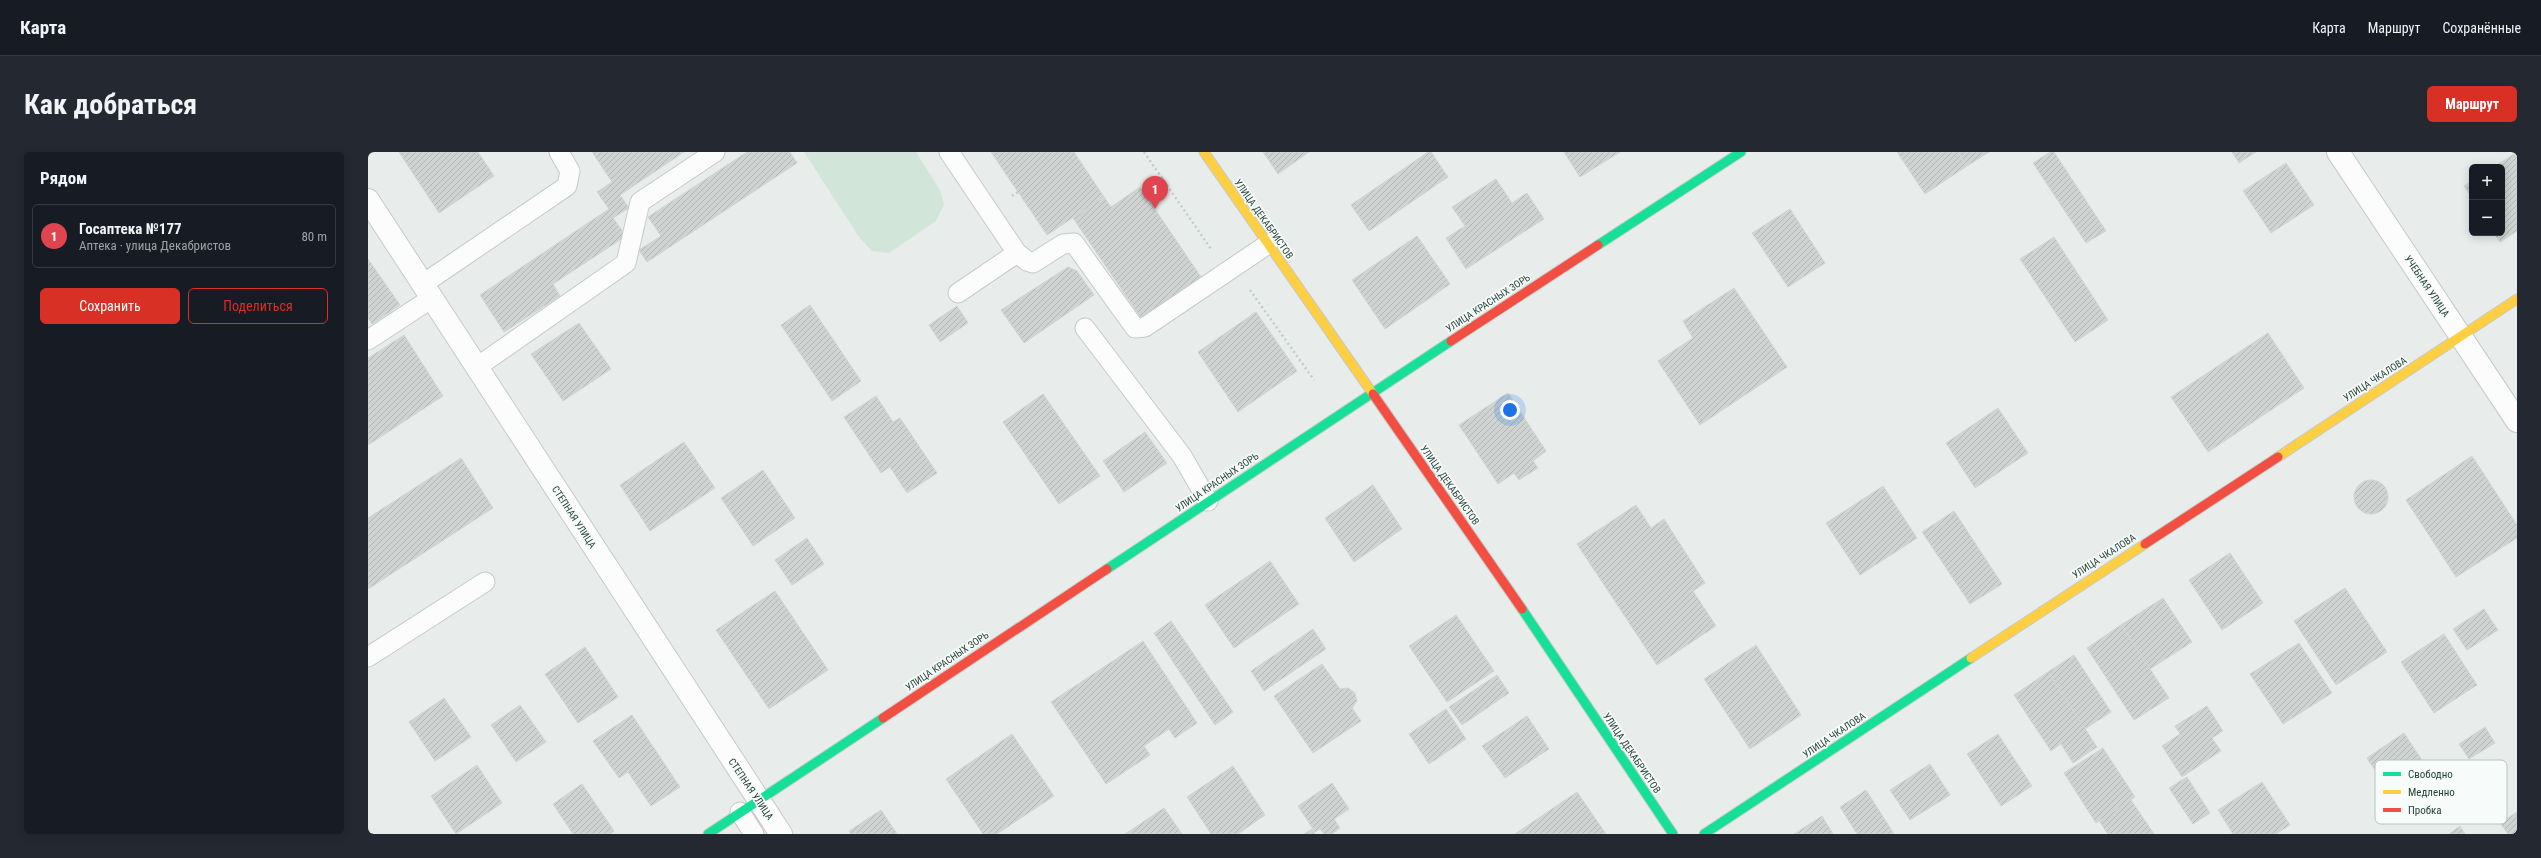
<!DOCTYPE html>
<html lang="ru">
<meta charset="utf-8">
<style>
:root{--surface:#171b24;--page:#242831;--text:#f1f3f6;--muted:#9ea1a6;--line:#363941;--accent:#d93025}
body{margin:0;font-family:"Roboto Condensed",sans-serif;background:var(--page);color:var(--text)}
.controls{position:absolute;right:12px;top:12px;display:grid;overflow:hidden;border-radius:6px;box-shadow:0 2px 10px #0003}
.controls button{width:36px;height:36px;display:grid;place-items:center;padding:0;border:0;border-bottom:1px solid var(--line);background:var(--surface);color:var(--text);font:20px sans-serif}
.you{position:absolute;left:1142px;top:258px;width:14px;height:14px;margin:-10px;border:3px solid #fff;border-radius:50%;background:#1a73e8;box-shadow:0 0 0 6px #1a73e833}
.badge{display:grid;place-items:center;width:26px;height:26px;border-radius:50%;background:var(--accent);color:#fff;font-size:13px;font-weight:700}
.pin{position:absolute;translate:-50% -33px;filter:drop-shadow(0 1px 2px #0008)}
.pin::after{content:'';position:absolute;top:21px;width:14px;height:12px;background:inherit;clip-path:polygon(0 0,100% 0,50% 100%)}
.list{margin:0;padding:0;list-style:none}
h2{display:flex;justify-content:space-between;align-items:center;height:52px;margin:0;padding:0 16px;font-size:17px}
h2 small{font-size:13px;font-weight:400;color:var(--muted)}
.list li{display:grid;grid-template-columns:26px 1fr auto;gap:12px;align-items:center;box-sizing:border-box;height:64px;margin:0 8px 8px;padding:0 8px;border:1px solid var(--line);border-radius:6px}
.list b{display:block;font-size:15px;white-space:nowrap}
.list p{margin:0;font-size:13px;white-space:nowrap;color:var(--muted)}
.list em{font-size:13px;font-style:normal;color:var(--muted)}
.actions{display:flex;gap:8px;padding:12px 16px}
.actions a{flex:1;padding:9px 0;border:1px solid var(--accent);border-radius:6px;text-align:center;font-size:14px;color:var(--accent)}
.actions .main{background:var(--accent);color:#fff}
.map{position:relative;flex:none;width:2149px;height:682px;overflow:hidden;border-radius:6px}
header{display:flex;align-items:center;gap:24px;box-sizing:border-box;height:56px;padding:0 20px;background:var(--surface);border-bottom:1px solid var(--line)}
header strong{font-size:19px}
nav{display:flex;gap:22px;margin-inline-start:auto;font-size:14px}
.intro{display:flex;align-items:center;justify-content:space-between;box-sizing:border-box;height:96px;padding:0 24px}
h1{margin:0;font-size:28px}
.button{padding:10px 18px;border-radius:6px;background:var(--accent);color:#fff;font-size:14px;font-weight:700}
main{display:flex;gap:24px;padding:0 24px}
aside{flex:1;background:var(--surface);border-radius:6px;box-shadow:0 2px 10px #0003}
.map>svg:first-child{display:block}
.pitch{fill:#d1e6d8}
.building{fill:url(#building-hatch);stroke:#d1d6d4}
.lines{fill:none;stroke-linecap:round;stroke-linejoin:round}
.lane-casing{stroke:#c5cac8;stroke-width:21}
.street-casing{stroke:#c5cac8;stroke-width:24}
.fast-casing{stroke:#c3cbc8;stroke-width:11}
.slow-casing{stroke:#c3cbc8;stroke-width:11}
.jam-casing{stroke:#c3cbc8;stroke-width:11}
.path{stroke:#c3ccca;stroke-width:2.5;stroke-dasharray:2 3;stroke-linecap:butt}
.lane{stroke:#fcfcfc;stroke-width:19}
.street{stroke:#fcfcfc;stroke-width:22}
.fast{stroke:#16e098;stroke-width:9}
.slow{stroke:#ffcf43;stroke-width:9}
.jam{stroke:#f24e42;stroke-width:9}
.labels{text-anchor:middle;dominant-baseline:central;stroke-width:3.5;stroke-linejoin:round;paint-order:stroke}
.street-label{font-size:10px;fill:#24423a;stroke:#f7fbf9}
.key{fill:#f7fbf9;stroke:#b8c4c0;stroke-width:1}
.key-label{font-size:11px;fill:#24423a}
</style>
<header>
<strong>Карта</strong>
<nav><a>Карта</a><a>Маршрут</a><a>Сохранённые</a></nav>
</header>
<div class="intro"><h1>Как добраться</h1><a class="button">Маршрут</a></div>
<main>
<aside>
<h2>Рядом<small></small></h2>
<ul class="list">
<li><span class="badge" style="background:#e0444e">1</span><div><b>Госаптека №177</b><p>Аптека · улица Декабристов</p></div><em>80 m</em></li>
</ul>
<div class="actions"><a class="main">Сохранить</a><a>Поделиться</a></div>
</aside>
<div class="map">
<svg width="2149" height="682" viewBox="0 0 2149 682">
<defs>
<pattern id="building-hatch" width="6" height="6" patternUnits="userSpaceOnUse"><rect width="6" height="6" fill="#cfd4d2"/><path d="M-1 1l2-2M0 6l6-6M5 7l2-2" fill="none" stroke="#b2b7b5"/></pattern>
</defs>
<rect width="100%" height="100%" fill="#e8edeb"/>
<polygon class="pitch" points="436,0 548,0 572,38 576,53 568,69 521,101 504,99 491,85"/>
<g class="building">
<polygon points="31,0 110,0 126,24 71,61"/>
<polygon points="224,0 316,0 252,43 261,56 245,66 258,84 185,132 192,144 136,180 112,143 241,57 229,40 244,30"/>
<polygon points="379,0 422,0 429,11 279,110 271,98 293,84 280,65"/>
<polygon points="623,0 706,0 736,45 679,83"/>
<polygon points="895,0 941,0 910,22"/>
<polygon points="1060,0 1063,0 1080,25 1001,79 983,53"/>
<polygon points="1196,0 1252,0 1212,25"/>
<polygon points="1529,0 1590,0 1599,14 1557,42"/>
<polygon points="1590,0 1621,0 1599,14"/>
<polygon points="1682,0 1686,0 1738,79 1718,91 1665,11"/>
<polygon points="1864,0 1888,0 1871,11"/>
<polygon points="2149,0 2149,79 2132,90 2126,81 2134,81 2134,15 2126,15"/>
<polygon points="1918,11 1946,53 1903,81 1875,39"/>
<polygon points="1128,27 1144,51 1159,41 1176,67 1098,117 1078,86 1097,74 1084,55"/>
<polygon points="2104,29 2104,46 2096,34"/>
<polygon points="772,35 833,125 773,166 705,66 736,45 743,55"/>
<polygon points="1422,57 1457,111 1420,135 1384,81"/>
<polygon points="1049,84 1082,132 1017,177 984,128"/>
<polygon points="1686,85 1740,168 1707,190 1652,107"/>
<polygon points="0,107 32,153 4,172 0,166"/>
<polygon points="700,115 709,119 726,143 656,191 633,158"/>
<polygon points="1366,136 1419,215 1332,273 1290,209 1325,186 1315,169"/>
<polygon points="442,153 493,229 464,249 413,173"/>
<polygon points="589,154 600,171 572,190 561,173"/>
<polygon points="888,160 929,219 870,260 830,200"/>
<polygon points="211,171 243,217 195,249 163,202"/>
<polygon points="1900,181 1936,236 1840,300 1803,245"/>
<polygon points="36,183 75,244 0,293 0,206"/>
<polygon points="1140,241 1178,299 1165,309 1170,316 1151,328 1146,321 1130,332 1091,273"/>
<polygon points="675,242 732,324 691,352 635,270"/>
<polygon points="508,244 525,270 532,266 569,321 539,341 522,315 513,321 476,265"/>
<polygon points="1630,256 1660,301 1607,336 1578,291"/>
<polygon points="777,280 799,311 756,340 735,309"/>
<polygon points="316,290 347,336 282,379 252,333"/>
<polygon points="2104,304 2149,373 2149,386 2088,425 2038,348"/>
<polygon points="93,306 125,356 0,437 0,366"/>
<polygon points="395,318 427,366 385,394 353,346"/>
<circle cx="2003" cy="345" r="17"/>
<polygon points="1005,333 1034,377 986,410 957,366"/>
<polygon points="1515,334 1549,386 1492,423 1458,371"/>
<polygon points="1268,353 1283,376 1296,367 1337,431 1325,439 1348,474 1289,513 1209,392"/>
<polygon points="1586,359 1634,432 1602,452 1554,380"/>
<polygon points="439,386 456,412 424,433 407,408"/>
<polygon points="1862,401 1895,451 1854,478 1821,428"/>
<polygon points="902,409 931,452 866,496 837,453"/>
<polygon points="1977,436 2019,500 1968,533 1926,469"/>
<polygon points="407,439 460,518 401,557 348,478"/>
<polygon points="1795,446 1824,490 1782,517 1753,473"/>
<polygon points="2116,457 2130,478 2099,498 2085,477"/>
<polygon points="1088,463 1126,519 1079,550 1041,494"/>
<polygon points="803,469 865,560 847,573 786,481"/>
<polygon points="1753,473 1801,546 1766,568 1719,496"/>
<polygon points="945,477 958,497 896,539 883,519"/>
<polygon points="2076,482 2109,533 2066,561 2033,510"/>
<polygon points="775,489 829,571 807,586 801,577 776,594 782,603 738,632 683,550"/>
<polygon points="1931,491 1964,541 1915,572 1882,522"/>
<polygon points="1388,493 1433,563 1382,597 1336,527"/>
<polygon points="217,495 250,545 210,571 177,522"/>
<polygon points="1706,503 1743,560 1717,577 1680,520"/>
<polygon points="954,512 972,537 980,536 987,541 989,549 984,556 993,569 945,601 906,544"/>
<polygon points="1680,520 1729,595 1705,611 1693,592 1683,599 1646,543"/>
<polygon points="1129,523 1141,541 1094,573 1081,555"/>
<polygon points="76,546 103,585 67,609 41,570"/>
<polygon points="152,553 178,590 148,610 123,573"/>
<polygon points="1839,554 1855,579 1844,586 1853,599 1814,625 1794,594 1812,582 1807,574"/>
<polygon points="1078,557 1098,587 1061,612 1041,582"/>
<polygon points="264,563 312,635 283,654 260,620 251,626 225,589"/>
<polygon points="1159,564 1181,597 1137,626 1114,594"/>
<polygon points="2117,575 2127,591 2101,607 2091,592"/>
<polygon points="2036,581 2069,631 2032,656 1999,606"/>
<polygon points="644,582 686,644 629,682 615,682 578,627"/>
<polygon points="1630,582 1664,634 1633,654 1599,602"/>
<polygon points="1735,596 1767,645 1728,671 1696,621"/>
<polygon points="1562,612 1582,643 1542,668 1522,638"/>
<polygon points="109,613 134,651 88,682 63,644"/>
<polygon points="865,614 897,663 870,682 843,682 819,645"/>
<polygon points="1819,625 1842,661 1825,672 1801,636"/>
<polygon points="1894,630 1922,673 1908,682 1865,682 1850,658"/>
<polygon points="964,631 981,657 966,667 972,676 964,682 956,682 952,677 947,680 930,654"/>
<polygon points="214,632 246,679 242,682 205,682 185,652"/>
<polygon points="1498,638 1526,682 1489,682 1472,655"/>
<polygon points="1209,640 1238,682 1147,682"/>
<polygon points="1763,648 1786,682 1740,682 1731,669"/>
<polygon points="796,656 814,682 757,682"/>
<polygon points="513,658 529,682 483,682 481,679"/>
<polygon points="2149,660 2149,682 2140,682 2132,671"/>
<polygon points="1454,664 1465,682 1426,682"/>
<polygon points="2092,674 2097,682 2081,682"/>
<polygon points="944,677 947,682 936,682"/>
</g>
<g class="lines">
<defs>
<g id="lane">
<polyline points="581,0 649,101 659,109 665,111 695,92 706,91 767,176 777,175 900,92"/>
<polyline points="55,132 199,34 202,19 191,0"/>
<polyline points="590,141 649,101"/>
<polyline points="717,176 814,304 840,349"/>
<polyline points="0,188 64,146"/>
<polyline points="109,215 258,111 272,50 347,0"/>
<polyline points="0,505 117,430"/>
<polyline points="372,660 386,682"/>
</g>
<g id="street">
<polyline points="1970,0 2149,269"/>
<polyline points="0,48 413,682"/>
</g>
<g id="fast">
<polyline points="1230,93 1373,0"/>
<polyline points="739,417 1083,189"/>
<polyline points="1154,457 1305,682"/>
<polyline points="340,682 515,566"/>
<polyline points="1336,682 1603,506"/>
</g>
<g id="slow">
<polyline points="836,0 1005,242"/>
<polyline points="1910,305 2149,147"/>
<polyline points="1603,506 1777,392"/>
</g>
<g id="jam">
<polyline points="1083,189 1230,93"/>
<polyline points="1005,242 1154,457"/>
<polyline points="1777,392 1910,305"/>
<polyline points="515,566 739,417"/>
</g>
</defs>
<use href="#lane" class="lane-casing"/>
<use href="#street" class="street-casing"/>
<use href="#fast" class="fast-casing"/>
<use href="#slow" class="slow-casing"/>
<use href="#jam" class="jam-casing"/>
<g class="path">
<polyline points="776,0 843,97"/>
<polyline points="644,44 650,40"/>
<polyline points="882,138 946,228"/>
</g>
<use href="#lane" class="lane"/>
<use href="#street" class="street"/>
<use href="#fast" class="fast"/>
<use href="#slow" class="slow"/>
<use href="#jam" class="jam"/>
</g>
<g class="labels">
<g class="street-label">
<text transform="translate(896 67) rotate(55)">УЛИЦА ДЕКАБРИСТОВ</text>
<text transform="translate(2059 134) rotate(56)">УЧЕБНАЯ УЛИЦА</text>
<text transform="translate(1120 151) rotate(-33)">УЛИЦА КРАСНЫХ ЗОРЬ</text>
<text transform="translate(2007 227) rotate(-33)">УЛИЦА ЧКАЛОВА</text>
<text transform="translate(849 330) rotate(-34)">УЛИЦА КРАСНЫХ ЗОРЬ</text>
<text transform="translate(1082 333) rotate(55)">УЛИЦА ДЕКАБРИСТОВ</text>
<text transform="translate(206 365) rotate(57)">СТЕПНАЯ УЛИЦА</text>
<text transform="translate(1736 404) rotate(-33)">УЛИЦА ЧКАЛОВА</text>
<text transform="translate(579 509) rotate(-34)">УЛИЦА КРАСНЫХ ЗОРЬ</text>
<text transform="translate(1466 583) rotate(-34)">УЛИЦА ЧКАЛОВА</text>
<text transform="translate(1264 601) rotate(56)">УЛИЦА ДЕКАБРИСТОВ</text>
<text transform="translate(383 637) rotate(56)">СТЕПНАЯ УЛИЦА</text>
</g>
</g>
<rect x="2007" y="608" width="132" height="64" rx="6" class="key"/>
<rect x="2015" y="620" width="18" height="4" fill="#16e098"/>
<rect x="2015" y="638" width="18" height="4" fill="#ffcf43"/>
<rect x="2015" y="656" width="18" height="4" fill="#f24e42"/>
<g class="key-label">
<text x="2040" y="626">Свободно</text>
<text x="2040" y="644">Медленно</text>
<text x="2040" y="662">Пробка</text>
</g>
</svg>
<div class="controls">
<button>+</button>
<button>−</button>
</div>
<div class="you"></div>
<div class="pin badge" style="left:787px;top:57px;background:#e0444e">1</div>
</div>
</main>
